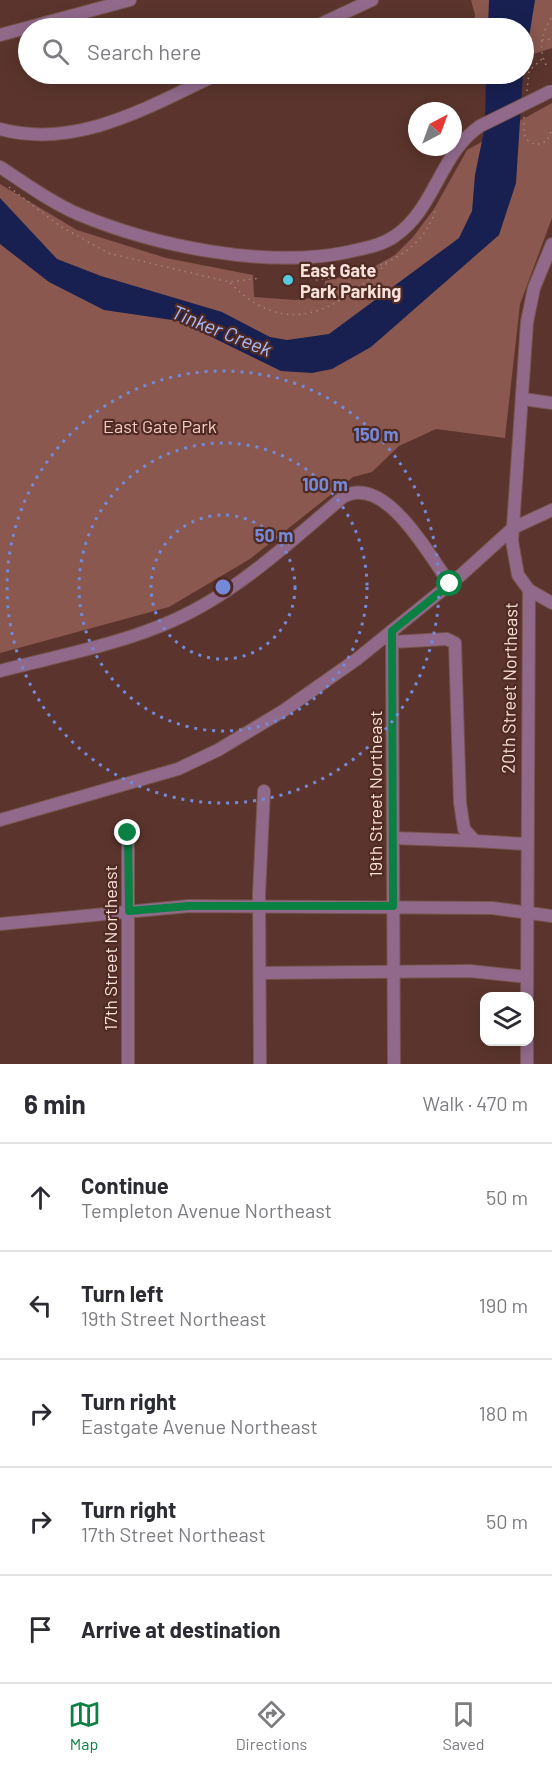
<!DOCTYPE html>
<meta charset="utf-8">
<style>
:root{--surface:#fff;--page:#f2f2f3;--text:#2b2b33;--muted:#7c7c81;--line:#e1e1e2;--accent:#0b8043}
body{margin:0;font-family:Barlow,sans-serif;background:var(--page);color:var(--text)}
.controls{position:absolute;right:18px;bottom:18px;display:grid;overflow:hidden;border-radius:12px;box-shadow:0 3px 15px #0003}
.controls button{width:54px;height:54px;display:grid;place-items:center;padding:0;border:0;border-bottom:2px solid var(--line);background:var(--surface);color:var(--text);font:30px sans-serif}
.compass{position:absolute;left:408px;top:102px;width:54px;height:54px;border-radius:50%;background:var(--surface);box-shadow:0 3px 15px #0003;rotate:41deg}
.stop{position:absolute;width:18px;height:18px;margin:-14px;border:4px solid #0b8043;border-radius:50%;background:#fff}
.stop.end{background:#0b8043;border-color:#fff;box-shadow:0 2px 6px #0008}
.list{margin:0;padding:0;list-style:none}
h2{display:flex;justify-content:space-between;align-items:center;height:78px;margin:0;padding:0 24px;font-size:26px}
h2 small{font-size:20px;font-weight:400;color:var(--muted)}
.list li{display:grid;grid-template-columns:39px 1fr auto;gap:18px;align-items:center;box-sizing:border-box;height:108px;padding:0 24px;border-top:2px solid var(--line)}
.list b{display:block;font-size:22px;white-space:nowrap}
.list p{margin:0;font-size:20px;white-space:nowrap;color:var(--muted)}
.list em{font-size:20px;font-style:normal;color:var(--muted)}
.icon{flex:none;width:33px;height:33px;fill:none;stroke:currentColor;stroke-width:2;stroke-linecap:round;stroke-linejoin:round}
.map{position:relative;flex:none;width:552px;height:1064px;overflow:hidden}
.search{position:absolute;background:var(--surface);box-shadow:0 3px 15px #0003;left:18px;right:18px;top:18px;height:66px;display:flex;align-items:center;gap:15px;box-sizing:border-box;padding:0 21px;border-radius:33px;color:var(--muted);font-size:22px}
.sheet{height:618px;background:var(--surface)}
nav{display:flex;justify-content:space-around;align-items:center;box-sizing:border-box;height:84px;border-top:2px solid var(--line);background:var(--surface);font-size:16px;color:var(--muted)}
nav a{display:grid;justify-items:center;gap:3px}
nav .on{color:var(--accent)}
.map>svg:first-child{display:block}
.green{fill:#8a584e}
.water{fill:#182051}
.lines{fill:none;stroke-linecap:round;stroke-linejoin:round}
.minor-casing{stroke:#77544c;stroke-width:14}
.path{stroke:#a3847d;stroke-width:1.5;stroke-dasharray:1.5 4.5;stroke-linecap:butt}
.minor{stroke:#916a8b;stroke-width:12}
.minor-bridge-casing{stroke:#77544c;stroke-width:14;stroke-linecap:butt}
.minor-bridge{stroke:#916a8b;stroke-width:12}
.route{stroke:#0b8043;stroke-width:8}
.ring{fill:none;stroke:#7589d9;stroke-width:3;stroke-dasharray:3 6}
.poi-dot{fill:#55cae0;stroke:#502b23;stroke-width:2}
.labels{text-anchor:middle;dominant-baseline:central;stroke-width:4.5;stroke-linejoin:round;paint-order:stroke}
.poi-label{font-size:18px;font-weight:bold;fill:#f9e1db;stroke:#502b23;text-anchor:start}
.park-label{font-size:18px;fill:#f3cbc2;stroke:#502b23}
.street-label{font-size:18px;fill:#f9e1db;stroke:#502b23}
.water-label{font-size:20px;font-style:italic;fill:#aabcfe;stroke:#502b23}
.centre{fill:#7589d9;stroke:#502b23;stroke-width:3}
.ring-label{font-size:18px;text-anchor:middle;font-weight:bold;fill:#7589d9;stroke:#502b23;stroke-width:4.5;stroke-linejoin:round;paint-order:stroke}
</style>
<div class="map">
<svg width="552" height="1064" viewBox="0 0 552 1064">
<rect width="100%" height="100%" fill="#5b352d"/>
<g class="green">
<polygon points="471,0 552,0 552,48 524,57 524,28 474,28 475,15"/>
<polygon points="552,103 552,218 520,304 505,438 436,429 399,446 372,472 353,477 250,559 169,607 0,653 0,184 77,230 166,258 253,275 254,297 295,300 324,297 325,281 368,270 395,255 413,237 434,209 467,150"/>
</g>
<g class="water">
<polygon points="489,0 535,0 524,69 524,28 488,28"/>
<polygon points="486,74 523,74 516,183 499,235 371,347 332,369 312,373 281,371 179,321 104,310 49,282 0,244 0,198 57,259 101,276 222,312 270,337 287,340 329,334 459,238 472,211 475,175 485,126"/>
</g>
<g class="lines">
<defs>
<g id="minor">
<polyline points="312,28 372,0"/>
<polyline points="0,35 130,0"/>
<path d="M0,129C77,150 150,106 218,74"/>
<path d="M0,167C25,183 50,202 78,214C154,246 266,269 348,252C364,248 381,246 395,236C435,209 440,153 480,126"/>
<polyline points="523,399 552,403"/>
<polyline points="529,590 552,603"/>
<polyline points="392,631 394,1064"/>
<polyline points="391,642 447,639 455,643 460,803 464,829 475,841 527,844"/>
<path d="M0,671C57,656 118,645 172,621C236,593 290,542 343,497C385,473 429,555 450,584"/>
<polyline points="0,820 178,769 218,750 283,711 357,659 461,575 513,528 552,510"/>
<polyline points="128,833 128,1064"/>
<polyline points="394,838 475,841"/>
<polyline points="0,924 189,906 492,908 552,916"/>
<polyline points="260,973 470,971 527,977"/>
<polyline points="527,996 529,590 518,575 512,541 527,322 534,288 552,244"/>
<polyline points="527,1042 527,1064"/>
<polyline points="260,1064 259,894 264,791"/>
</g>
</defs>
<use href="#minor" class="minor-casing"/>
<g class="path">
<polyline points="542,40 552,39"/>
<path d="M546,65C538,47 541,34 552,17"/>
<polyline points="527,91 529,71 543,58"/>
<polyline points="524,117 524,134 527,140 536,145 547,141 552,129"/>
<polyline points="9,187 60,226 108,253 229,282 260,278"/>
<path d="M316,280C364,274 422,260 436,208"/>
<path d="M230,283C288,341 337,310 387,263"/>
</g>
<use href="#minor" class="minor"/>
<defs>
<polyline id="minor-bridge" points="480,126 551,91"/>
</defs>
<use href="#minor-bridge" class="minor-bridge-casing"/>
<use href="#minor-bridge" class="minor-bridge"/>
</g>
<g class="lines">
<polyline class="route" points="128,833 129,911 189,906 393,906 392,631 450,584"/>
</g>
<g class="ring">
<circle cx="223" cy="587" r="72"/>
<circle cx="223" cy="587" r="144"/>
<circle cx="223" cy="587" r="216"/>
</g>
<circle class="poi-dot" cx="288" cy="280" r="6"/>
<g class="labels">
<g class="poi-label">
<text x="300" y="270">East Gate<tspan x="300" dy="21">Park Parking</tspan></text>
</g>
<g class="park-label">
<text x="160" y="426">East Gate Park</text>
</g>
<g class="street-label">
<text transform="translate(509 688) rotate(-89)">20th Street Northeast</text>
<text transform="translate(375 794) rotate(-90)">19th Street Northeast</text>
<text transform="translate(110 948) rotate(-90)">17th Street Northeast</text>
</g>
<g class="water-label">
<text transform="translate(222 330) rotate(22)">Tinker Creek</text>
</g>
</g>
<circle cx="223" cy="587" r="9" class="centre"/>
<g class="ring-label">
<text x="376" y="441">150 m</text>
<text x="325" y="491">100 m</text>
<text x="274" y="542">50 m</text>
</g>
</svg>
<div class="controls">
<button><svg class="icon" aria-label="layers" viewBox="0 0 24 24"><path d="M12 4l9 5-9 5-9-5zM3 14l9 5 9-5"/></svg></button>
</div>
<svg class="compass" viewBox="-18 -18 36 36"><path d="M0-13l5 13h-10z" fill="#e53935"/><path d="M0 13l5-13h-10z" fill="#7c7c81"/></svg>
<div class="stop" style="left:450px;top:584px"></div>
<div class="stop end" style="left:128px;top:833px"></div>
<div class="search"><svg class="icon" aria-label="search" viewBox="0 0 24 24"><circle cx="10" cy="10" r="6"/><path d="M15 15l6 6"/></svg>Search here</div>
</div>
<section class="sheet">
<h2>6 min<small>Walk · 470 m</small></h2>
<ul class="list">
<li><svg class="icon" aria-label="ahead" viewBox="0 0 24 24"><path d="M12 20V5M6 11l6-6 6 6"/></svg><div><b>Continue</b><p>Templeton Avenue Northeast</p></div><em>50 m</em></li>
<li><svg class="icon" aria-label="left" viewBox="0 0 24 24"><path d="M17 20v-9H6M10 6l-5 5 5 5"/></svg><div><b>Turn left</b><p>19th Street Northeast</p></div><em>190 m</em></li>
<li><svg class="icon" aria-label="right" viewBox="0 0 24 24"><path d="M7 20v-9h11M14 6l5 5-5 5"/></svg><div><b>Turn right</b><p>Eastgate Avenue Northeast</p></div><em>180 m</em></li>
<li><svg class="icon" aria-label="right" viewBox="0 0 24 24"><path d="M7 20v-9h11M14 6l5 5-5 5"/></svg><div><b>Turn right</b><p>17th Street Northeast</p></div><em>50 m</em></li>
<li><svg class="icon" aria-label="arrive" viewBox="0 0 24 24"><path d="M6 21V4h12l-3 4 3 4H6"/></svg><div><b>Arrive at destination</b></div></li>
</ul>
</section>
<nav>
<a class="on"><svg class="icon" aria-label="map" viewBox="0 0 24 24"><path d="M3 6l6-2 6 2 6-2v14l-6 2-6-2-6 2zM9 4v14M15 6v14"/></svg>Map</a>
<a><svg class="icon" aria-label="directions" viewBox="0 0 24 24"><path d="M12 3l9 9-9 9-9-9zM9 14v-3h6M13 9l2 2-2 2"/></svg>Directions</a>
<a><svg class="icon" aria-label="saved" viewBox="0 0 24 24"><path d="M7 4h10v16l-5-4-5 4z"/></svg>Saved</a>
</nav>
